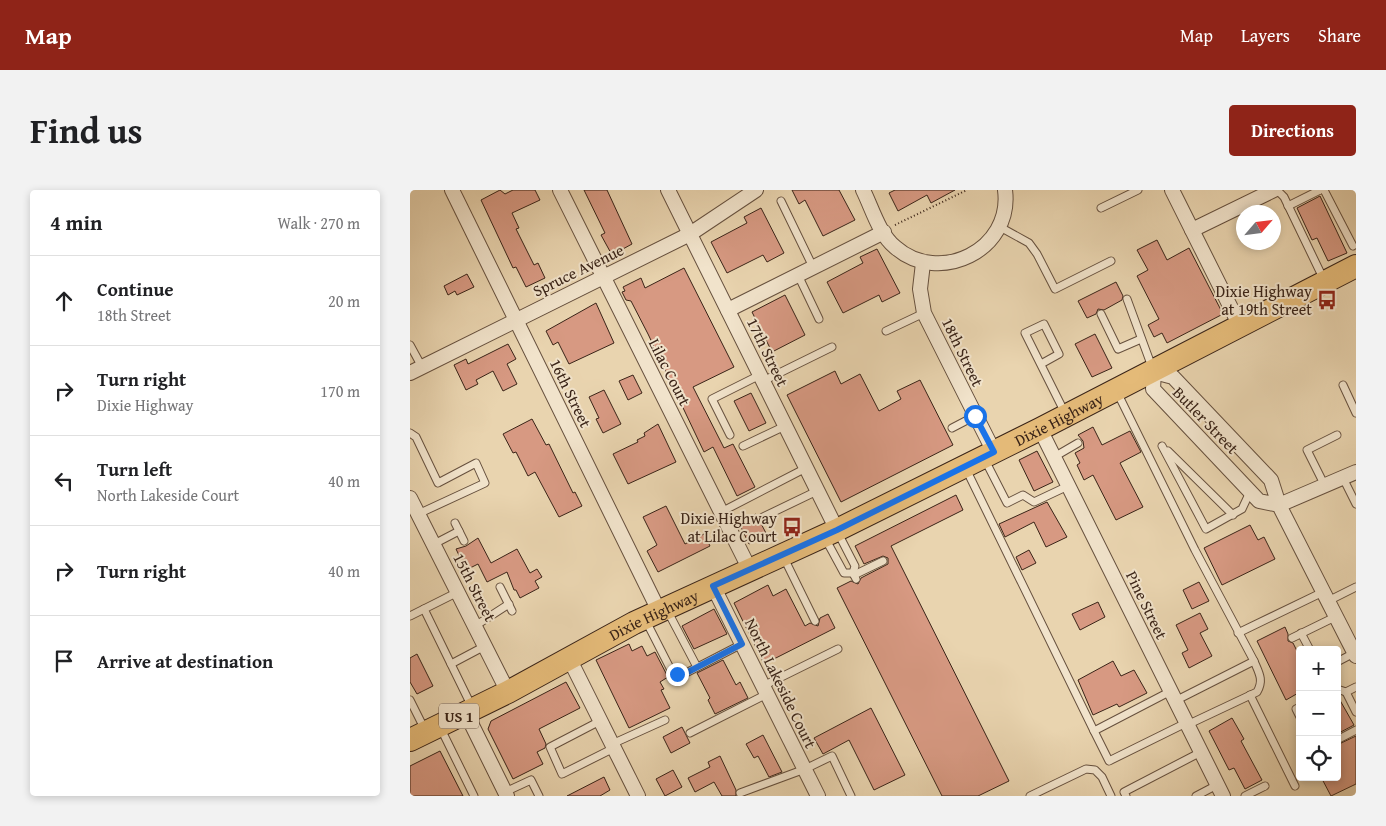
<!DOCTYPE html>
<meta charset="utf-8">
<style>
:root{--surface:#fff;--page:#f2f2f2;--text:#202124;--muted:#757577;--line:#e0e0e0;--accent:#8f2418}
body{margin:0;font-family:"Gentium Book Plus",serif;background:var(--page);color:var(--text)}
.controls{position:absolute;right:15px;bottom:15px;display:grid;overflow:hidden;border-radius:5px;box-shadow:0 2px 8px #0003}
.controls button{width:45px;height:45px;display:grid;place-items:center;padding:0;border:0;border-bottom:1px solid var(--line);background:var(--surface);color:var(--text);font:25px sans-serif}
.compass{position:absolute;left:826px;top:15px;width:45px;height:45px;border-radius:50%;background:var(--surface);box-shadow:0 2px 8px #0003;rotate:62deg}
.stop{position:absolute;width:15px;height:15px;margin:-11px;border:4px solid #1a73e8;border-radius:50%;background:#fff}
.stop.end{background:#1a73e8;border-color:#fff;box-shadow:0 1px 5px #0008}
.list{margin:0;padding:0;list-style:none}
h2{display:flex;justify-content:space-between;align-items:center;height:65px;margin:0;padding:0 20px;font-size:21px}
h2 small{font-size:16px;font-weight:400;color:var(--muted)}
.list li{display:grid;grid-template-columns:32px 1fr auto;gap:15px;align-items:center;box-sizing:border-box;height:90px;padding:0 20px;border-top:1px solid var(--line)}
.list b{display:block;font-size:19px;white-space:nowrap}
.list p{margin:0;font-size:16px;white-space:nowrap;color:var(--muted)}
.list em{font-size:16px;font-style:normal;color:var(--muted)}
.icon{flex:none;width:28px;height:28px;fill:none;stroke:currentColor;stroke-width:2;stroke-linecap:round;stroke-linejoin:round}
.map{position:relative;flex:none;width:946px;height:606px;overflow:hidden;border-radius:5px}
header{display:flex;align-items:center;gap:30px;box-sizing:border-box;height:70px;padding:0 25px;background:var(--accent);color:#fff}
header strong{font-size:24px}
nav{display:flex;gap:28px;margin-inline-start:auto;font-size:18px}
.intro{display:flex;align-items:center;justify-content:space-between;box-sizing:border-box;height:120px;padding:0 30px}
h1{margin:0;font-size:35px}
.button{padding:12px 22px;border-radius:5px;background:var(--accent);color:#fff;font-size:18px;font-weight:700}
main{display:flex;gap:30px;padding:0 30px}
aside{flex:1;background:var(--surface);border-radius:5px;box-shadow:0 2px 8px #0003}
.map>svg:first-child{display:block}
.building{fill:#d79982;stroke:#3a2418}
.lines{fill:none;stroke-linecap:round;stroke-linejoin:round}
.lane-casing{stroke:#66503e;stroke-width:9}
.street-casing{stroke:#66503e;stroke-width:16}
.primary-casing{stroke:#3a2418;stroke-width:24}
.path{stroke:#3a2418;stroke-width:2;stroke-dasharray:1 2.5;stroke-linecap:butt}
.lane{stroke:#f1e3cb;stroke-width:7}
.street{stroke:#f1e3cb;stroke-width:14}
.primary{stroke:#e4ba78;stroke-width:22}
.route{stroke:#1a73e8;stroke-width:6}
.labels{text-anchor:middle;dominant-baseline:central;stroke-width:4;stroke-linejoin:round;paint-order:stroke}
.shield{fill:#f1e3cb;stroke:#715d4e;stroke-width:1}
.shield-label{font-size:15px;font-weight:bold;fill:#3a2418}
.street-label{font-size:16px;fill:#3a2418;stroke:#f1e3cb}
.poi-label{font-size:16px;fill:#3a2418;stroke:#f1e3cb;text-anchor:end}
</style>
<header>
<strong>Map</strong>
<nav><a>Map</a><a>Layers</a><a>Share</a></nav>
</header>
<div class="intro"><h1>Find us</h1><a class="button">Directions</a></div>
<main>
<aside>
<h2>4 min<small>Walk · 270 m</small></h2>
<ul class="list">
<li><svg class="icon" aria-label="ahead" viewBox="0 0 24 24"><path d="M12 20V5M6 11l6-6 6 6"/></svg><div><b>Continue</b><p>18th Street</p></div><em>20 m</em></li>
<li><svg class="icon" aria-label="right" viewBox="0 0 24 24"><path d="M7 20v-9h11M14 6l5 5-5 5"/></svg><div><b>Turn right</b><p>Dixie Highway</p></div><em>170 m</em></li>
<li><svg class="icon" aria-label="left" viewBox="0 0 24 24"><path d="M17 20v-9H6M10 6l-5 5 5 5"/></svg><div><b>Turn left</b><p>North Lakeside Court</p></div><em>40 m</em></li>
<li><svg class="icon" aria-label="right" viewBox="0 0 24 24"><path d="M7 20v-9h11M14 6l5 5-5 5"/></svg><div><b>Turn right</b></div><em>40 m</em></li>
<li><svg class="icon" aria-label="arrive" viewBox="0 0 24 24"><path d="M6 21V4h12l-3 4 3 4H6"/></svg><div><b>Arrive at destination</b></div></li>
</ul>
</aside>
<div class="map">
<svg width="946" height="606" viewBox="0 0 946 606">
<rect width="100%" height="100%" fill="#e9d4af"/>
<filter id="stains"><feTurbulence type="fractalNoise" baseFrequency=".004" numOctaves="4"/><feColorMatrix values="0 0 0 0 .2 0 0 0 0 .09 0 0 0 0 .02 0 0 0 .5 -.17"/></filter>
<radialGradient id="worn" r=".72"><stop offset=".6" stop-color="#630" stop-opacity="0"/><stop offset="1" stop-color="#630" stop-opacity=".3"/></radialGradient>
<g class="building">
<polygon points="90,0 95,4 103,0 125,0 130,10 102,23 109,38 106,39 124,75 128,73 135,88 116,97 106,77 103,78 71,10"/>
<polygon points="174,0 197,0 222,54 202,65 191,45 195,43"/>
<polygon points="382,0 429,0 445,30 413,46 395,10 389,14"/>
<polygon points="485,0 545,0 521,13 517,5 488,21 479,3"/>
<polygon points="910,6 937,63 918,71 907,48 902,50 887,18"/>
<polygon points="351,18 374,63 357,72 353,65 317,83 301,52 337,33 334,27"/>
<polygon points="747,50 757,70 779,58 813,124 757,153 752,143 744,147 738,135 749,129 727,86 738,80 727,60"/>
<polygon points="467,59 490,103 472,112 469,105 433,123 417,92 453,73 450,67"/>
<polygon points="274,78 324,177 283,197 314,258 323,254 345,297 327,306 303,257 294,262 238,144 221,111 216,110 212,102 215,101 213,97 231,88 235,98"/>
<polygon points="57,84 64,97 47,105 45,101 38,105 34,96"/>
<polygon points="706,92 713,106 712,110 694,120 688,119 686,124 677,128 668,111"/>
<polygon points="375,105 395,145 362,162 342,122"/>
<polygon points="186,113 204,153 159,174 148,152 143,155 136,141"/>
<polygon points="685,144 702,178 682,187 665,154"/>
<polygon points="98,154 106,169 97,174 107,194 93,201 83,181 66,190 68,194 56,200 44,175 56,169 58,174"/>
<polygon points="425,181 431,194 450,184 469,221 491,209 487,201 510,190 543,255 431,312 377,205"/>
<polygon points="223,185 232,203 218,210 209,191"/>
<polygon points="194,200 211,234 193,243 186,229 189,228 179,207"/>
<polygon points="341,203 356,233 339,241 324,211"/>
<polygon points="122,229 136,255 139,254 163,303 165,302 172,316 149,327 125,282 118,286 106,262 103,263 93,244"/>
<polygon points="248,234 266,272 218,294 203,264 228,252 227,250 235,246 234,243"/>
<polygon points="683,237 692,255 720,241 731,262 710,273 733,317 706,330 683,285 674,290 667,275 670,273 665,263 674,258 673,251 668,245"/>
<polygon points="627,261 643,292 624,301 609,270"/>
<polygon points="546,305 553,320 481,356 599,591 568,606 532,606 427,398 441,391 448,394 451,388 478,374 478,368 473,366 454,374 445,356"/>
<polygon points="637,312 657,347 636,357 624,332 595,347 589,334"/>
<polygon points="256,316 275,354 294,344 300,356 248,382 237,361 247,355 233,327"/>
<polygon points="346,324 357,345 339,354 329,333"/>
<polygon points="840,335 848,350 854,347 865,369 812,395 794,358"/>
<polygon points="68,348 81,373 107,359 120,383 127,379 132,387 125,391 129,398 110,408 106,400 104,400 97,382 77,392 68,374 56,380 46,359 56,356"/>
<polygon points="619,360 626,373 612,380 606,367"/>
<polygon points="789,392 799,411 782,419 773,400"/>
<polygon points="358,395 363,406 376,399 395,436 400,433 408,436 410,428 418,424 425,438 354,474 324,413"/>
<polygon points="688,412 695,427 670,440 662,424"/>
<polygon points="304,419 317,444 284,459 272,436"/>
<polygon points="790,423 798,439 790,443 802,466 779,478 772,463 778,460 766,435"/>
<polygon points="875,437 878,444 878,451 883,453 890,467 890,502 876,510 847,451"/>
<polygon points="219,454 222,461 232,456 237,466 245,462 258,487 250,492 254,499 251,500 260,518 219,538 186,470"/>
<polygon points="7,464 23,496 7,504 0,492 0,468"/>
<polygon points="313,470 326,495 330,492 338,508 305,524 298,510 300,508 287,483"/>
<polygon points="703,471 711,486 724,480 737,503 709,517 707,514 683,525 668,490"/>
<polygon points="156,492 170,518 129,539 136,554 135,558 127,562 133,574 103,589 78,539 81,531"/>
<polygon points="927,505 944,535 927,544"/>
<polygon points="461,518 495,585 464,600 439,550 413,564 404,548"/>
<polygon points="822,528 834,549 831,551 852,590 835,599 824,578 819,580 799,541"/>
<polygon points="272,537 280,553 261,563 253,547"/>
<polygon points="353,545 372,582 359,587 348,566 344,568 336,554"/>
<polygon points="946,546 946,594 921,606 911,587 927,587 927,555"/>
<polygon points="30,561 53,606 0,606 0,576"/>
<polygon points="310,566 326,600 326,606 312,606 304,592 285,602 278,588 300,577 298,572"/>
<polygon points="263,580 272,597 255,606 246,589"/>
<polygon points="194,587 200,600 190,606 157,606"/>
</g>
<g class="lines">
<defs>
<g id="lane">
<polyline points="867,0 874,7 914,90"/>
<polyline points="914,0 943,56"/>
<polyline points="371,11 403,77"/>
<polyline points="878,16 910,0"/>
<polyline points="691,18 728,0"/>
<polyline points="590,37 619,53 627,64 645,99 701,71"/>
<polyline points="388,85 409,129"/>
<polyline points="717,109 742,177"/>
<polyline points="691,124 708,159 731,149"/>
<polyline points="476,141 514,123"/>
<polyline points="0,155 12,177"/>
<polyline points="631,174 649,164 634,134 615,143 655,223"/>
<polyline points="353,191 422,157"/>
<polyline points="933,195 946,223"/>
<polyline points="707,202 785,360 844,471"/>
<polyline points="542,238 565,226"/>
<polyline points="0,243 6,247 28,293 66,273 75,293 8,324"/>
<polyline points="320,245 302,209 350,185"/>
<polyline points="333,256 375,236"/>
<polyline points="752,256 796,339 832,319 840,302"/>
<polyline points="758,261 823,325"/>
<polyline points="644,267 668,253"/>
<polyline points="575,270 597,313 613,305 624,312 658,296"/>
<polyline points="556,279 684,541"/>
<polyline points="933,288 946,314"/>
<polyline points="915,296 897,260 927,245"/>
<polyline points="311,322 396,278"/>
<polyline points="353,327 407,301"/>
<polyline points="45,333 54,351"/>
<polyline points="428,343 445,376 443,383 446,389"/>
<polyline points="415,348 434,383 443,383"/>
<polyline points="24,354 49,341"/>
<polyline points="374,368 405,431"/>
<polyline points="444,385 473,371"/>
<polyline points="90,397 102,421"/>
<polyline points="48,402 14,419 62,517"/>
<polyline points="918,411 946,397"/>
<polyline points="257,420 287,477"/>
<polyline points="0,426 14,419"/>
<polyline points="236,431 261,480 267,483 276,483 332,454"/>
<polyline points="65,436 99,414"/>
<polyline points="828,443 913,402"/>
<polyline points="891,443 900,460"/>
<polyline points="882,448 925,427"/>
<polyline points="927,472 944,463"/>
<polyline points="41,474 75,456"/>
<polyline points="353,496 428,459"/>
<polyline points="927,499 936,502 946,497"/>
<polyline points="761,501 684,541 699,571 776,533"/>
<polyline points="936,502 946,522"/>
<polyline points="840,505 885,596"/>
<polyline points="0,510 15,540"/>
<path d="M765,511L844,471C849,483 854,490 847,502L777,535"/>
<polyline points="890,517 886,519 890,527"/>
<polyline points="190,531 140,557 152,584 204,558"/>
<polyline points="31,539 64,606"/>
<polyline points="280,543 357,504"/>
<polyline points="927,550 946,540"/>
<polyline points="202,554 255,530"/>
<polyline points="95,602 121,590 129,606"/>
<polyline points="330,603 395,579 422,566 441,606"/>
<polyline points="620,606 676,579 685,580 692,587 701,606"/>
<polyline points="716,606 714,602 791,562"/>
<polyline points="786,606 807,595"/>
<polyline points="835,606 855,596"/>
</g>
<g id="street">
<polyline points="42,0 249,421"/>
<polyline points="150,0 340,380"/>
<polyline points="258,0 427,340"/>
<path d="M453,0C462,18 469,44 485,57C529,96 603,60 595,0"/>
<polyline points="762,0 830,136"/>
<polyline points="782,40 864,0"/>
<polyline points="513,73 510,99 514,123 584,262"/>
<polyline points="318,120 474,42"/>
<polyline points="0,183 280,44 346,0"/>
<polyline points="630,239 813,606"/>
<polyline points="0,308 98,502"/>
<polyline points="869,315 849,311 743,199 744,182 763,187 861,290 869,315 946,466"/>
<polyline points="869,315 946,282"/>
<polyline points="303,396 408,606"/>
<polyline points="159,468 228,606"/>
<polyline points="56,523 97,606"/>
</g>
<g id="primary">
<path id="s1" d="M0,550L98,502L224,433L427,340L630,239L946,76"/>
</g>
</defs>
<use href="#lane" class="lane-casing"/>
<use href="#street" class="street-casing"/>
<use href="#primary" class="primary-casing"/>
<polyline class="path" points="485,35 557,0"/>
<use href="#lane" class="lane"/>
<use href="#street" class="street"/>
<use href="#primary" class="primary"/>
</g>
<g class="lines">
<polyline class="route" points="267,484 276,483 332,454 303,396 427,340 584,262 565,226"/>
</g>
<defs>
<symbol id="bus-bare" viewBox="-9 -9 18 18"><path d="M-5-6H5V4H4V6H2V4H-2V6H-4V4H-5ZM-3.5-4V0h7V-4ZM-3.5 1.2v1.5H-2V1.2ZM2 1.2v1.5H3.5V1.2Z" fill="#8f2418" stroke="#f1e3cb" stroke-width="2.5" paint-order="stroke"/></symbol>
</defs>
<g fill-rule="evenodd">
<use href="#bus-bare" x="903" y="96" width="28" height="28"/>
<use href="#bus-bare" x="368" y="323" width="28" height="28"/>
</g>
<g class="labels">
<rect class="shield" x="29" y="513.5" width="40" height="25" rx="4"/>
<g class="shield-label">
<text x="49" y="526">US 1</text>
</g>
<g class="street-label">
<text transform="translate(168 80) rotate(-26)">Spruce Avenue</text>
<text transform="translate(358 162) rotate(64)">17th Street</text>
<text transform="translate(553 162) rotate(64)">18th Street</text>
<text transform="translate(260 182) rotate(63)">Lilac Court</text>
<text transform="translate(161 203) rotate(64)">16th Street</text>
<text stroke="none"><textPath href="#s1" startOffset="724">Dixie Highway</textPath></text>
<text transform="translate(796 230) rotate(46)">Butler Street</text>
<text transform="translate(65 397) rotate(63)">15th Street</text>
<text transform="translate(737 415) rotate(64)">Pine Street</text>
<text stroke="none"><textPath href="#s1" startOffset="274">Dixie Highway</textPath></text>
<text transform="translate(371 493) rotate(64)">North Lakeside Court</text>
</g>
<g class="poi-label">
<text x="902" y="101">Dixie Highway<tspan x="902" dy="18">at 19th Street</tspan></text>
<text x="367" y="328">Dixie Highway<tspan x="367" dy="18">at Lilac Court</tspan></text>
</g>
</g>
<rect width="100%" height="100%" filter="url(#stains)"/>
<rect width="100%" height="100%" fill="url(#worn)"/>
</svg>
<div class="controls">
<button>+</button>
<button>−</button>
<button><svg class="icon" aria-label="locate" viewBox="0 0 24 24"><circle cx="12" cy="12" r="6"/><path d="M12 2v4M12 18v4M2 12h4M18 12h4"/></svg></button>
</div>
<svg class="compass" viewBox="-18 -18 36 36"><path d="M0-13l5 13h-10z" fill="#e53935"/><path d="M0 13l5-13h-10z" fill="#757577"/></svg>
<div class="stop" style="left:565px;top:226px"></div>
<div class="stop end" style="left:267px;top:484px"></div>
</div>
</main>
